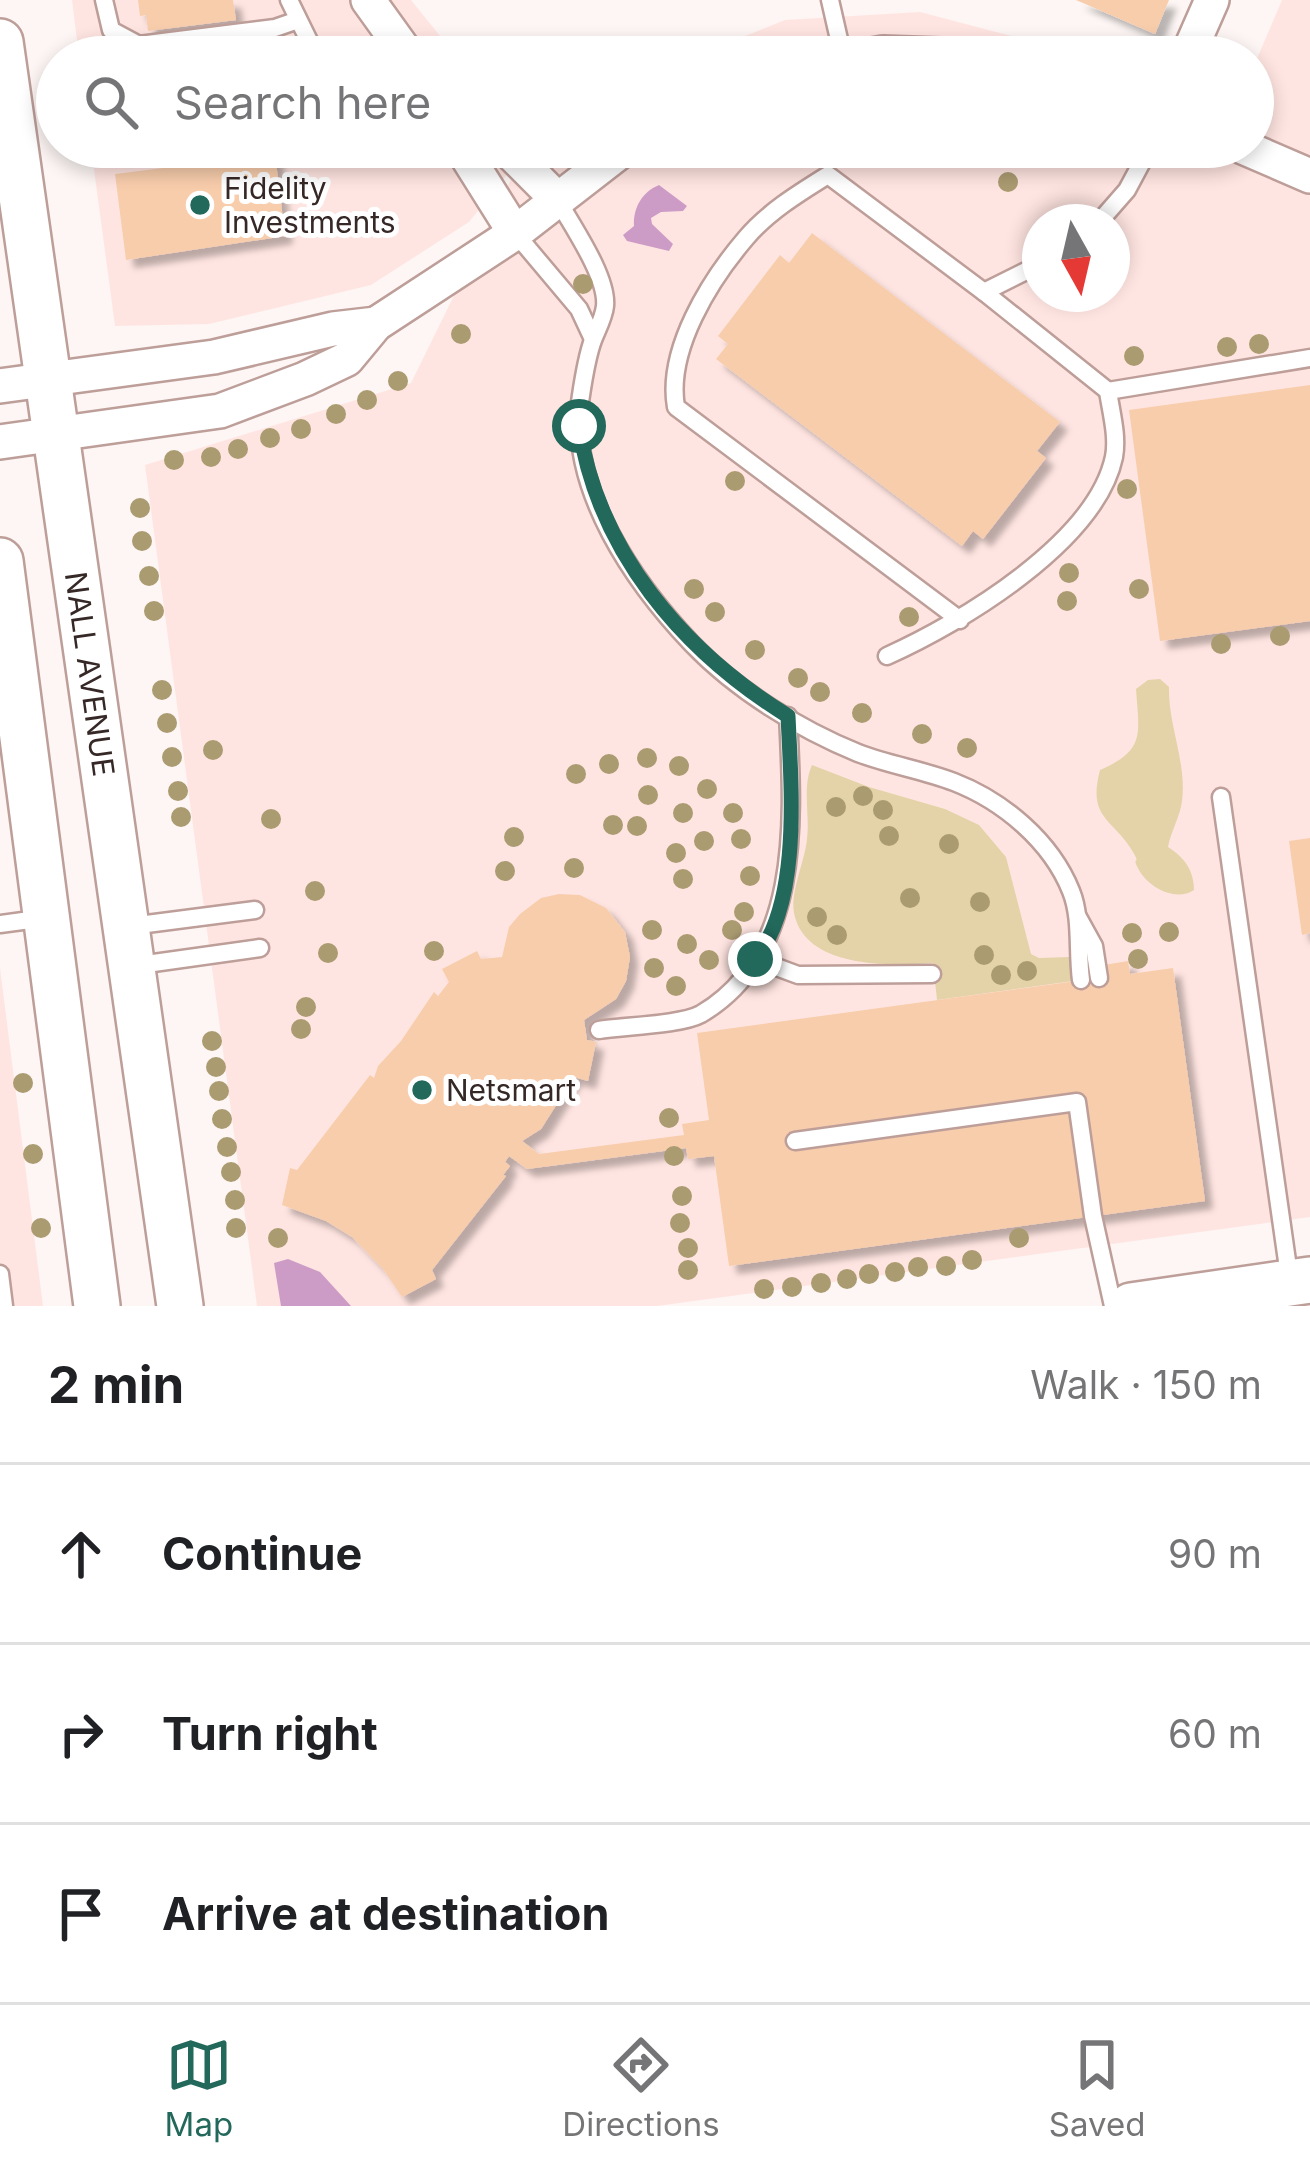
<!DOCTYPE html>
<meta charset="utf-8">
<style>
:root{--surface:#fff;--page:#f6f6f6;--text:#202124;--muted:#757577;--line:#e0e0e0;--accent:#22685b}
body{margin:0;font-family:Inter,sans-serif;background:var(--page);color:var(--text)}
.compass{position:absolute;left:1022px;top:204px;width:108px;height:108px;border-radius:50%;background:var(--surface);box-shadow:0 6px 18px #0003;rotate:172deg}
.stop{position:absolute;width:36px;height:36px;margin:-27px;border:9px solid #22685b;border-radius:50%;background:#fff}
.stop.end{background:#22685b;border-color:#fff;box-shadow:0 3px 12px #0008}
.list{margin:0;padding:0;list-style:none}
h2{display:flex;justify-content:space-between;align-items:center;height:156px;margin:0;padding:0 48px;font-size:51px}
h2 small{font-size:39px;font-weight:400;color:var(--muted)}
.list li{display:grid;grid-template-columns:78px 1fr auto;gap:36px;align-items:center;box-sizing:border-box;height:180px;padding:0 48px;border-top:3px solid var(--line)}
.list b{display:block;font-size:45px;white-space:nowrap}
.list em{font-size:39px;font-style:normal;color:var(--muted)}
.icon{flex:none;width:66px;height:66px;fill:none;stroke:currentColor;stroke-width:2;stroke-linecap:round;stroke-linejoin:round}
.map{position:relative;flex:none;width:1310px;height:1306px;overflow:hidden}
.search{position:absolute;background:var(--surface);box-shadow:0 6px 18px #0003;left:36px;right:36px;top:36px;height:132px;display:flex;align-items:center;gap:30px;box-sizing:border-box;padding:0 42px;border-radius:66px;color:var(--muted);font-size:45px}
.sheet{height:696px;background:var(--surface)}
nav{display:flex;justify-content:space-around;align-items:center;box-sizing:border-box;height:168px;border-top:3px solid var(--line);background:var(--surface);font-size:33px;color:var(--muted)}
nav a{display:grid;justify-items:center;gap:6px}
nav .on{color:var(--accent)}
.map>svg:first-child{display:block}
.built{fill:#ffe5e1;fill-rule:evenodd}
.green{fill:#e4d3a8}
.water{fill:#cc9cc7}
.building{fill:#f8cdac;filter:url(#shadow)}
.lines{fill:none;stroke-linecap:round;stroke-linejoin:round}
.lane-casing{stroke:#bd9e99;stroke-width:21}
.street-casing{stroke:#bd9e99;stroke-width:38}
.secondary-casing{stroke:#bd9e99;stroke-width:50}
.lane{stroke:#fff;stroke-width:16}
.street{stroke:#fff;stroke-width:33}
.secondary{stroke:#fff;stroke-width:45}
.tree{fill:#ab9b71}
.route{stroke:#22685b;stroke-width:15}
.poi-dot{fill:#22685b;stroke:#fff;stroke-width:4.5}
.labels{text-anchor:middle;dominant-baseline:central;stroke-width:10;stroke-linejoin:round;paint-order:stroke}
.poi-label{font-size:30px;fill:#352826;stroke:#fff;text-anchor:start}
.street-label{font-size:30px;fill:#352826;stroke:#fff}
</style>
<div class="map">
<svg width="1310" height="1306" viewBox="0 0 1310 1306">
<defs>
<filter id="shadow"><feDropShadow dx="8" dy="8" stdDeviation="3" flood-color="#0004"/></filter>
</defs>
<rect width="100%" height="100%" fill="#fdf6f4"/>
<g class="built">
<polygon points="72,0 411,0 457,57 79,57"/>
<path d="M1282,0H1310V1217L657,1306H257L145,465L411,383L524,153L469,222L371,285L209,324L115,326L91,147H1253V68ZM1040,222H1112V294H1040Z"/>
<polygon points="920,12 1091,57 693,57 785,20"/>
<polygon points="0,968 43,1306 0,1306"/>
</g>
<g class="green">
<path d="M1160,679L1169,687C1168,725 1187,763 1182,801C1180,817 1171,831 1168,847C1184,857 1194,870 1194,890C1176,902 1149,888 1139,870C1130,854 1142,867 1133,852C1113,818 1087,819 1100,770C1146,750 1139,734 1136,689L1148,680Z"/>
<path d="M812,765L869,787L945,809L979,825L1006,857L1031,954L1039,958L1069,957L1073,981L937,1000L933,963C891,966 805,969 794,913C790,892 805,861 807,839C810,816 802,786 812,765Z"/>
</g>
<g class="water">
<path d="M659,185L687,206L683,211L661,212L651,218L652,224L673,244L669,251L627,241L623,235L634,226C633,208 642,192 659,185Z"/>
<polygon points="288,1259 320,1272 351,1306 281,1306 274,1263"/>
</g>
<g class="building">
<polygon points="138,0 233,0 236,20 148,31 146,15 140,16"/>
<polygon points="1076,0 1169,0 1155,34"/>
<polygon points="275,154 285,236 126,260 115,174"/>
<polygon points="812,233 1060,422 1037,451 1046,458 983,539 973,531 962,546 716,359 728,344 718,336 780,255 789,263"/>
<polygon points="1310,385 1310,621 1160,641 1129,410"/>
<polygon points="1310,838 1310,933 1302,935 1289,841"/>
<polygon points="559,894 580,895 606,908 625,932 630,957 626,981 616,999 584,1020 587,1040 596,1042 588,1081 574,1077 541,1129 522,1141 539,1154 684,1135 682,1124 709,1120 697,1033 1105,977 1104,965 1128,961 1130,974 1173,968 1205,1201 729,1266 714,1156 688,1159 686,1148 527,1169 509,1156 505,1162 510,1166 503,1175 506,1176 432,1270 436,1279 402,1297 383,1269 352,1237 326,1221 282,1205 290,1168 297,1170 370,1075 374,1078 378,1066 401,1041 434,992 438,996 449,982 442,969 477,951 481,959 502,957 509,927 520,914 541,898"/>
</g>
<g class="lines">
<defs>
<g id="lane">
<polyline points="104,0 111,30 139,45 275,28 298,20"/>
<polyline points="830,0 843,57"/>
<polyline points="248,57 312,47 289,0"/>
<path d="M557,199C571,224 608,277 605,306C604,317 597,330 593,340C586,359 583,382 580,402C570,491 634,583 692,644C736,690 799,729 858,753C889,765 923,770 954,782C1003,801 1051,841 1071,891C1082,918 1077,951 1081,980"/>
<polyline points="1099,222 1127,190 1150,147"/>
<polyline points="515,233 579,309 593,339"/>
<polyline points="984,292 1108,391"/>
<path d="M960,620L676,407C666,350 710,280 746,238C768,212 799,193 828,175L984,292L1040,264"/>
<path d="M887,656C961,623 1096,542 1114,457C1118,436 1111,412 1108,391L1310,358"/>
<polyline points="1221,797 1290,1282"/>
<polyline points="1078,917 1094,946 1099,978"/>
<polyline points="0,924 45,918"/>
<polyline points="131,926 255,910"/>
<polyline points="755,959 798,975 932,974"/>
<polyline points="132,966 260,948"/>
<path d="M599,1030C624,1026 681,1025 701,1014C803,954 793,817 788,716"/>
<polyline points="795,1141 1077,1102 1093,1216 1113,1306"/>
<polyline points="0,1274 4,1306"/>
</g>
<g id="street">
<polyline points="368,0 409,57"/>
<polyline points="861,57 883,53 998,57"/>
<polyline points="1187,57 1212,0"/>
<polyline points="461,147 515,233"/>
<polyline points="505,147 557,199"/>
<polyline points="1243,147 1310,176"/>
<polyline points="0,386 214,357 333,329 376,324"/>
<polyline points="0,442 220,411 305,379 347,359 376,324 515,233 626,147"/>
</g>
<g id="secondary">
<polyline points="0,42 180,1306"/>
<polyline points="0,561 97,1306"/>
<polyline points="1131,1306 1310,1280"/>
</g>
</defs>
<use href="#lane" class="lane-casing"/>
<use href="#street" class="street-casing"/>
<use href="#secondary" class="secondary-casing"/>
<use href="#lane" class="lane"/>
<use href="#street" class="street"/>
<use href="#secondary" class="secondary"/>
</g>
<g class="tree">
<circle cx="1008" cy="182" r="10"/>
<circle cx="583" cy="284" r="10"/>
<circle cx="461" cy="334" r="10"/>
<circle cx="1259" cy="344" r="10"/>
<circle cx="1227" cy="347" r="10"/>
<circle cx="1134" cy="356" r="10"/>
<circle cx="398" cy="381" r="10"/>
<circle cx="367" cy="400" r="10"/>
<circle cx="336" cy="414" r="10"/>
<circle cx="301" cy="429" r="10"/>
<circle cx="270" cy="438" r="10"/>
<circle cx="238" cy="449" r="10"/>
<circle cx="211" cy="457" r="10"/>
<circle cx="174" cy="460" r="10"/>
<circle cx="735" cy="481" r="10"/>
<circle cx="1127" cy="489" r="10"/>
<circle cx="140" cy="508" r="10"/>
<circle cx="142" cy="541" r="10"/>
<circle cx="1069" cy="573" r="10"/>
<circle cx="149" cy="576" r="10"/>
<circle cx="694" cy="589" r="10"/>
<circle cx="1139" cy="589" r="10"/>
<circle cx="1067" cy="601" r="10"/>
<circle cx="154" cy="611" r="10"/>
<circle cx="715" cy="612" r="10"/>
<circle cx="909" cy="617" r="10"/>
<circle cx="1280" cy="636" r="10"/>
<circle cx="1221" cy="644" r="10"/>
<circle cx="755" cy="650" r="10"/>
<circle cx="798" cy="678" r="10"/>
<circle cx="162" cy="690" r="10"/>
<circle cx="820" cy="692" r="10"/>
<circle cx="862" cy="713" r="10"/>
<circle cx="167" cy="723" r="10"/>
<circle cx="922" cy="734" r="10"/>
<circle cx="967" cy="748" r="10"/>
<circle cx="213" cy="750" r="10"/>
<circle cx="172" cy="757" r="10"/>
<circle cx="647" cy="758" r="10"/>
<circle cx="609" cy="764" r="10"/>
<circle cx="679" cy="766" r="10"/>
<circle cx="576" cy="774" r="10"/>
<circle cx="707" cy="789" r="10"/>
<circle cx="178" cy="791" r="10"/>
<circle cx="648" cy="795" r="10"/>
<circle cx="863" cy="796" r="10"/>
<circle cx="836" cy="807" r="10"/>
<circle cx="883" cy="810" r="10"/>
<circle cx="683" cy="813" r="10"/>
<circle cx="733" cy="813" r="10"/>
<circle cx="181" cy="817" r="10"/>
<circle cx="271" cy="819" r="10"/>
<circle cx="613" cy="825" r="10"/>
<circle cx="637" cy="826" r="10"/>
<circle cx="889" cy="836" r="10"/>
<circle cx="514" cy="837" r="10"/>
<circle cx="741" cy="839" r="10"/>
<circle cx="704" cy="841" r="10"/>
<circle cx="949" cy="844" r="10"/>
<circle cx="676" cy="853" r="10"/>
<circle cx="574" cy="868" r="10"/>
<circle cx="505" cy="871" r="10"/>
<circle cx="750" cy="876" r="10"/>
<circle cx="683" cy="879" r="10"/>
<circle cx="315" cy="891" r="10"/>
<circle cx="910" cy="898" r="10"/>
<circle cx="980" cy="902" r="10"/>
<circle cx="744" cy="912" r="10"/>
<circle cx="817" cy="917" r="10"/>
<circle cx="652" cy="930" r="10"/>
<circle cx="732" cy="930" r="10"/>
<circle cx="1169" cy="932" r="10"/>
<circle cx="1132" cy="933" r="10"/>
<circle cx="837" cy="935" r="10"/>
<circle cx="687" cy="944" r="10"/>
<circle cx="434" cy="951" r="10"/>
<circle cx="328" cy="953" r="10"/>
<circle cx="984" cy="955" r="10"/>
<circle cx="1138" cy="959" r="10"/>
<circle cx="709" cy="960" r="10"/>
<circle cx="654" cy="968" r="10"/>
<circle cx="1027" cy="971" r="10"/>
<circle cx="1001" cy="975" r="10"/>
<circle cx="676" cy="986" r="10"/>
<circle cx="306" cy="1007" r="10"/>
<circle cx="301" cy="1029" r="10"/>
<circle cx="212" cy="1041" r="10"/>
<circle cx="216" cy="1067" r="10"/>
<circle cx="23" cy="1083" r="10"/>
<circle cx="219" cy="1091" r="10"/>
<circle cx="669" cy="1118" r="10"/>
<circle cx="222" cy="1119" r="10"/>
<circle cx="227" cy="1147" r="10"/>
<circle cx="33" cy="1154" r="10"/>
<circle cx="674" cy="1156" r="10"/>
<circle cx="231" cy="1172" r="10"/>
<circle cx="682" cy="1196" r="10"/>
<circle cx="235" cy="1200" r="10"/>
<circle cx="680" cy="1223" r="10"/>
<circle cx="41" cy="1228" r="10"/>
<circle cx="236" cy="1228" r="10"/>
<circle cx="278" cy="1238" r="10"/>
<circle cx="1019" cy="1238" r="10"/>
<circle cx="688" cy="1248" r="10"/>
<circle cx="972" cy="1260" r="10"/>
<circle cx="946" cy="1266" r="10"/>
<circle cx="918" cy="1267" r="10"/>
<circle cx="688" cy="1270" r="10"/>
<circle cx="895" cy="1272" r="10"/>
<circle cx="869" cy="1274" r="10"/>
<circle cx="847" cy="1279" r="10"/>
<circle cx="821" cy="1283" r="10"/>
<circle cx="792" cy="1287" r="10"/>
<circle cx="764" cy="1289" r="10"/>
</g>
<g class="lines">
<path class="route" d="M579,426C598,552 683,651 788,716C791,784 802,903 755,959"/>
</g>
<g class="poi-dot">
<circle cx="200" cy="205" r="12"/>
<circle cx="422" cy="1090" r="12"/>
</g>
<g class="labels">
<g class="poi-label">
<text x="224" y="188">Fidelity<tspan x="224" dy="34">Investments</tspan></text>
<text x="446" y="1090">Netsmart</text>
</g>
<g class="street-label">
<text transform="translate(90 674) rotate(82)">NALL AVENUE</text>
</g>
</g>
</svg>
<svg class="compass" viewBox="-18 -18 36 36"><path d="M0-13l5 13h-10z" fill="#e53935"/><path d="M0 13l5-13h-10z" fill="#757577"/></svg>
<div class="stop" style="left:579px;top:426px"></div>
<div class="stop end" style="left:755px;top:959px"></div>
<div class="search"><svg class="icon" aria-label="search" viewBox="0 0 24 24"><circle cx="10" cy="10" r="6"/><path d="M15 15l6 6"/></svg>Search here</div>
</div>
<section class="sheet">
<h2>2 min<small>Walk · 150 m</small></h2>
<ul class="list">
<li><svg class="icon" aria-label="ahead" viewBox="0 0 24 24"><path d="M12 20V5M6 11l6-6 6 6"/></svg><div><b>Continue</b></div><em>90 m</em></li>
<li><svg class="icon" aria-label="right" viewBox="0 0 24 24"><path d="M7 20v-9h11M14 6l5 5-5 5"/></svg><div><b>Turn right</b></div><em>60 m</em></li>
<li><svg class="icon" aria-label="arrive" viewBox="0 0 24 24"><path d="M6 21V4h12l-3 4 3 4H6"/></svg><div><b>Arrive at destination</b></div></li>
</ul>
</section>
<nav>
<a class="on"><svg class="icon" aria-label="map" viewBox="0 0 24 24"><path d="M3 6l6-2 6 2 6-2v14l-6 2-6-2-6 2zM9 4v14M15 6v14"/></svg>Map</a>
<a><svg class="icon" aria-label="directions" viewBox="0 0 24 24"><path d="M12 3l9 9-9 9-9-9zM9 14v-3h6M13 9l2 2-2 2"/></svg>Directions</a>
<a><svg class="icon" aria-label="saved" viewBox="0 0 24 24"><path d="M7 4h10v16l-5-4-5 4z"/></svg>Saved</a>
</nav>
